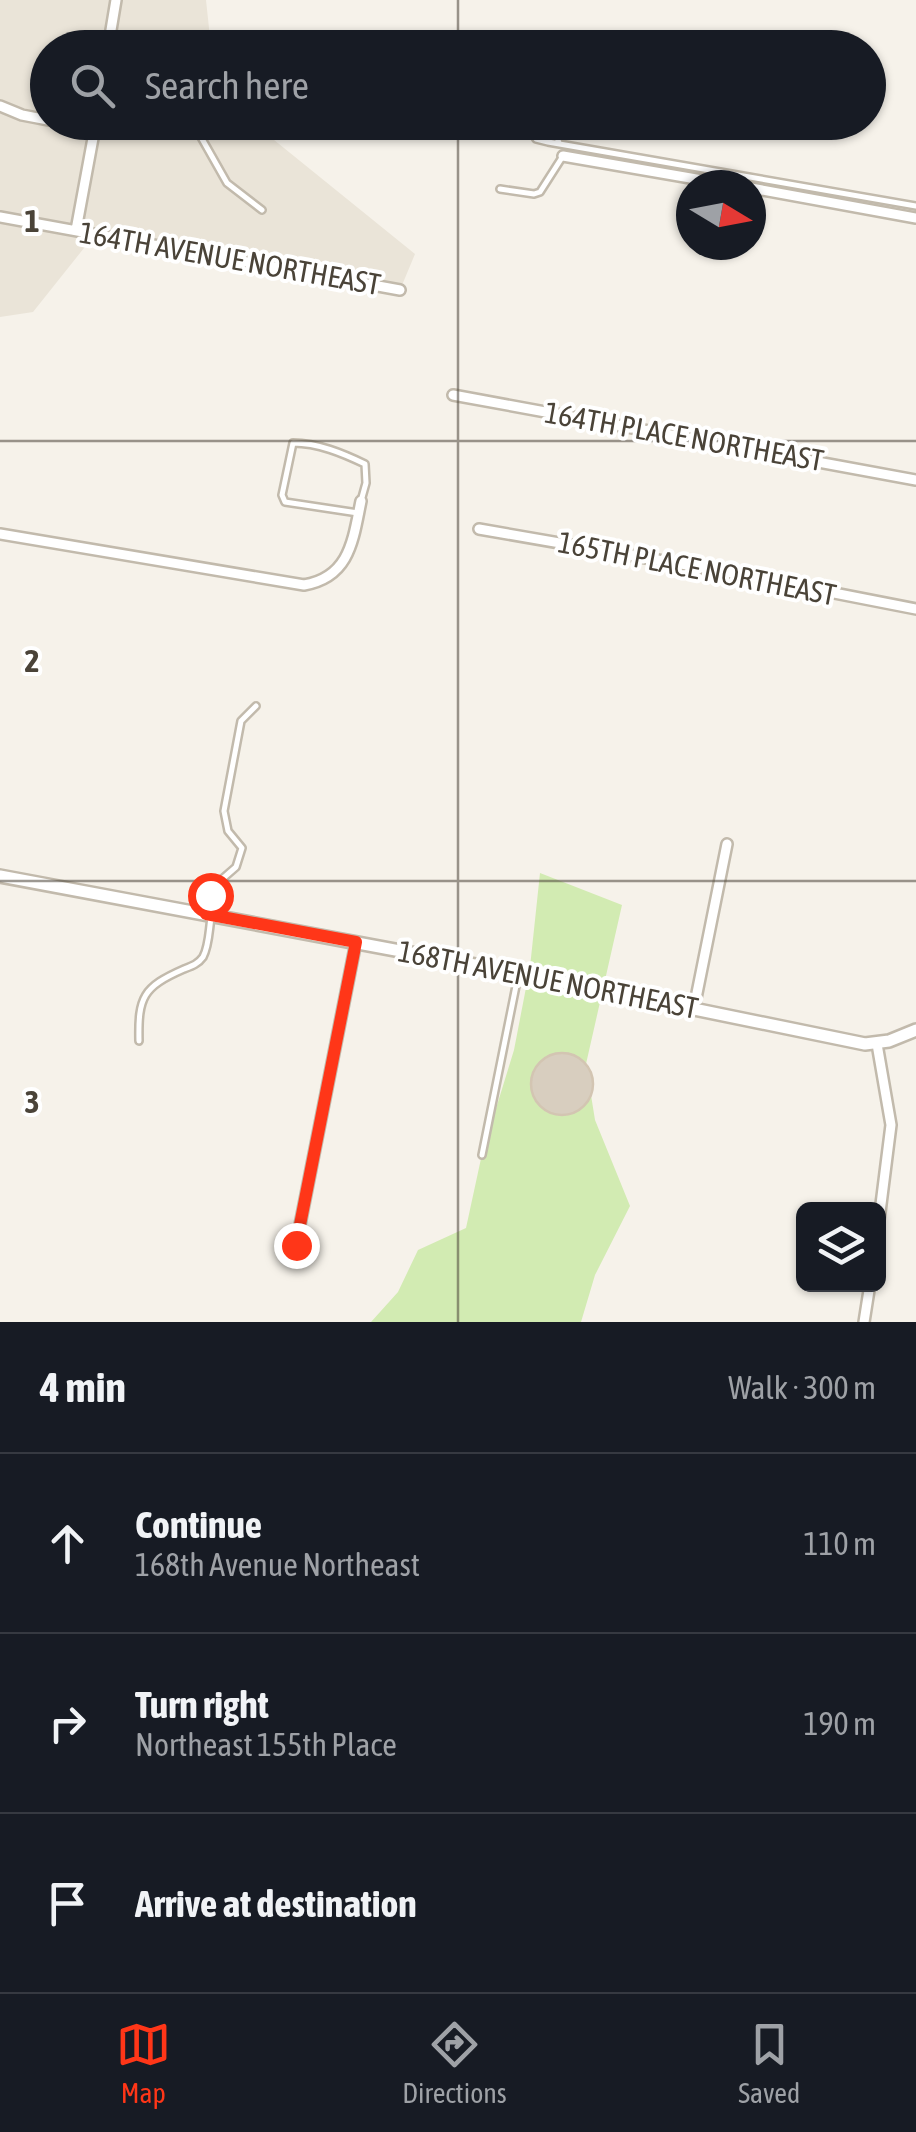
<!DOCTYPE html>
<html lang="en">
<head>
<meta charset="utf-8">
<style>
  body { margin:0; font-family:"Asap Condensed",sans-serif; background:#242831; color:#f1f3f6 }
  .controls { position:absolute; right:30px; bottom:30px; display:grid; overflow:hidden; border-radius:15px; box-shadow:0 2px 8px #0004 }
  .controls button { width:90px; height:90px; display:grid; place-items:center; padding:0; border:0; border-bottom:2px solid #363941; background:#171b24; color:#f1f3f6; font:50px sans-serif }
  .compass { position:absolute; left:676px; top:170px; width:90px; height:90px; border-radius:50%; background:#171b24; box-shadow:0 2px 8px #0004; rotate:100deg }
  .stop { position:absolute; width:30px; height:30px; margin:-22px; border:8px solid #ff3618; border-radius:50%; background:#fff }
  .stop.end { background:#ff3618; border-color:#fff; box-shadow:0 2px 10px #0008 }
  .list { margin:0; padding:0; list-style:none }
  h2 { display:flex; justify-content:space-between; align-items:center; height:130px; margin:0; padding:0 40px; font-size:42px }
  h2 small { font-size:32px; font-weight:400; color:#9ea1a6 }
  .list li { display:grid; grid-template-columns:65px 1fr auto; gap:30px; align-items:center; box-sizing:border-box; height:180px; padding:0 40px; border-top:2px solid #363941 }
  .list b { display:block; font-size:38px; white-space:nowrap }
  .list p { margin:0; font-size:32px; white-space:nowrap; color:#9ea1a6 }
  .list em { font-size:32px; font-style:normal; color:#9ea1a6 }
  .icon { flex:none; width:55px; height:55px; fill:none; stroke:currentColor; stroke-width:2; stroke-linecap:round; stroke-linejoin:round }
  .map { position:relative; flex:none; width:916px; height:1322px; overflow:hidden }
  .search { position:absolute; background:#171b24; box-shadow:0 2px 8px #0004; left:30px; right:30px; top:30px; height:110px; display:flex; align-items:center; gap:25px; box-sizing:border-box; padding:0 35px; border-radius:55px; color:#9ea1a6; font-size:38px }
  .sheet { height:670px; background:#171b24 }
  nav { display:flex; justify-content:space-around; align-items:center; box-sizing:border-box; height:140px; border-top:2px solid #363941; background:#171b24; font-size:28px; color:#9ea1a6 }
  nav a { display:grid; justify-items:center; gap:5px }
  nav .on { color:#ff3618 }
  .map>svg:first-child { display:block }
  .residential { fill:#eae4d8 }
  .green { fill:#d2ebb2 }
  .building { fill:#d8cebf; stroke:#d3c5b2; stroke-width:2.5 }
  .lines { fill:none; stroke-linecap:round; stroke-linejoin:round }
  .service-casing { stroke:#c2baac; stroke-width:10 }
  .minor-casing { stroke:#c2baac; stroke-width:14 }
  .tertiary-casing { stroke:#c2baac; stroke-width:16 }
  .service { stroke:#fff; stroke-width:5 }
  .minor { stroke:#fff; stroke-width:9 }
  .tertiary { stroke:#fff; stroke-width:11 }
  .route { stroke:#ff3618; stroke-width:12 }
  .grid { fill:none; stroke:#4a4338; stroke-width:2.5; stroke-opacity:0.55 }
  .labels { text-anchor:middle; stroke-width:8; stroke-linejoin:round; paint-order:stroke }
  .street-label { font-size:30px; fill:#4a4338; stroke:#fff }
  .grid-label { font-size:32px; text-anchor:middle; font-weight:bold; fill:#4a4338; stroke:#fff; stroke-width:8; stroke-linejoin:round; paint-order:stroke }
</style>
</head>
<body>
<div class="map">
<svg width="916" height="1322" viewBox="0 0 916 1322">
  <rect width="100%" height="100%" fill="#f6f2ea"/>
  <path class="residential" d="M0,0H206L211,47L48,48V122L253,123L415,254L400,290L96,233L33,312L0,317Z"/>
  <path class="green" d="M540,873L622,905L586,1064L595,1120L630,1206L595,1275L581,1322H371L398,1292L418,1250L466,1228L482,1154L514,1050L530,967Z"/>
  <path class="building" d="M531 1084a31 31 0 1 1 62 0a31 31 0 1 1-62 0Z"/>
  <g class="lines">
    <g class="service-casing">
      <path id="service" d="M187,122L197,130L227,183L262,210
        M538,122L533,134L536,139L548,142L916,206
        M552,122L559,143
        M95,128L130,134L157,122
        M500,189L534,194L540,192L563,156
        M358,513L285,502L282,495L293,443C318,443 342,453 365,464L366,483L361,501
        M207,911L213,887L236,867L242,848L228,831L224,811L241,721L256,706
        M139,1041C138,997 143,987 184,969C192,966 198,964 203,957C209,946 209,930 211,918
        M482,1155L518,976"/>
    </g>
    <g class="minor-casing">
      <path id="minor" d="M108,48L116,0
        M0,106L22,115L48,120
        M63,122L95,128
        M563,156L731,185
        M751,188L916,218
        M0,217L400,290
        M76,230L96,122
        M453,395L916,480
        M479,529L727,572L916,609
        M0,534L304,585C350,577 353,540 361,501
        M694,1008L727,844
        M877,1044L891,1125L878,1228
        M296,1245L356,942
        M864,1322L870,1284"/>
    </g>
    <g class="tertiary-casing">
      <path id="tertiary" d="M0,876L518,973L865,1044L889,1041L916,1030"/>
    </g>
    <use href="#service" class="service"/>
    <use href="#minor" class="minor"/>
    <use href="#tertiary" class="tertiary"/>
  </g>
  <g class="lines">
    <path class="route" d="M210,895L206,914L356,942L296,1245"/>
  </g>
  <path class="grid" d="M458,0V48M458,122V1322M0,441H916M0,881H916"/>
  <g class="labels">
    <g class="street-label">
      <text transform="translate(230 259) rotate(10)" y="10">164TH AVENUE NORTHEAST</text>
      <text transform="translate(684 437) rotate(10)" y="10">164TH PLACE NORTHEAST</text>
      <text transform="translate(697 569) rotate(11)" y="10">165TH PLACE NORTHEAST</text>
      <text transform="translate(548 980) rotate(11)" y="10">168TH AVENUE NORTHEAST</text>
    </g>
  </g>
  <g class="grid-label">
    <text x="32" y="232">1</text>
    <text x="32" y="672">2</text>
    <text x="32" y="1113">3</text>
  </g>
</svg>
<div class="controls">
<button><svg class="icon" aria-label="layers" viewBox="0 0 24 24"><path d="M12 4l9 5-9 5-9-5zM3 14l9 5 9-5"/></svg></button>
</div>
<svg class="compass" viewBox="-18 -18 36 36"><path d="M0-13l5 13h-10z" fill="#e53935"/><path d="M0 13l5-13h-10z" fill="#9ea1a6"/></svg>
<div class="stop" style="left:210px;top:895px"></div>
<div class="stop end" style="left:296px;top:1245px"></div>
<div class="search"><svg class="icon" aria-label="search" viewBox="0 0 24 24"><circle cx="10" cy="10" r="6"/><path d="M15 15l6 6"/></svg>Search here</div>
</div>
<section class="sheet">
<h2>4 min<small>Walk · 300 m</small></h2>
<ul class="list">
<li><svg class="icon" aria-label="ahead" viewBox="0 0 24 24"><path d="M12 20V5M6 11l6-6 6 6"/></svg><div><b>Continue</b><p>168th Avenue Northeast</p></div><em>110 m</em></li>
<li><svg class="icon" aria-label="right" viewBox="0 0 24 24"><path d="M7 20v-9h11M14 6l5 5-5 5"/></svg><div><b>Turn right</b><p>Northeast 155th Place</p></div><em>190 m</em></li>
<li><svg class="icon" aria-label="arrive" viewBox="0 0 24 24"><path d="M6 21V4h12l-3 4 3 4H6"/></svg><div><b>Arrive at destination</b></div></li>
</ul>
</section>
<nav>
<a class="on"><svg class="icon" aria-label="map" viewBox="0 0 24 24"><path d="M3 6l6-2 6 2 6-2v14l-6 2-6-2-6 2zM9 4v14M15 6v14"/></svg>Map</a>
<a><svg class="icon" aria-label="directions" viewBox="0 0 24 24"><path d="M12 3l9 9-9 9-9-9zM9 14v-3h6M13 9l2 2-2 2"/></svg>Directions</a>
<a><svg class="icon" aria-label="saved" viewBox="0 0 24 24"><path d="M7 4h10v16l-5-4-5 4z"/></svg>Saved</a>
</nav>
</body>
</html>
